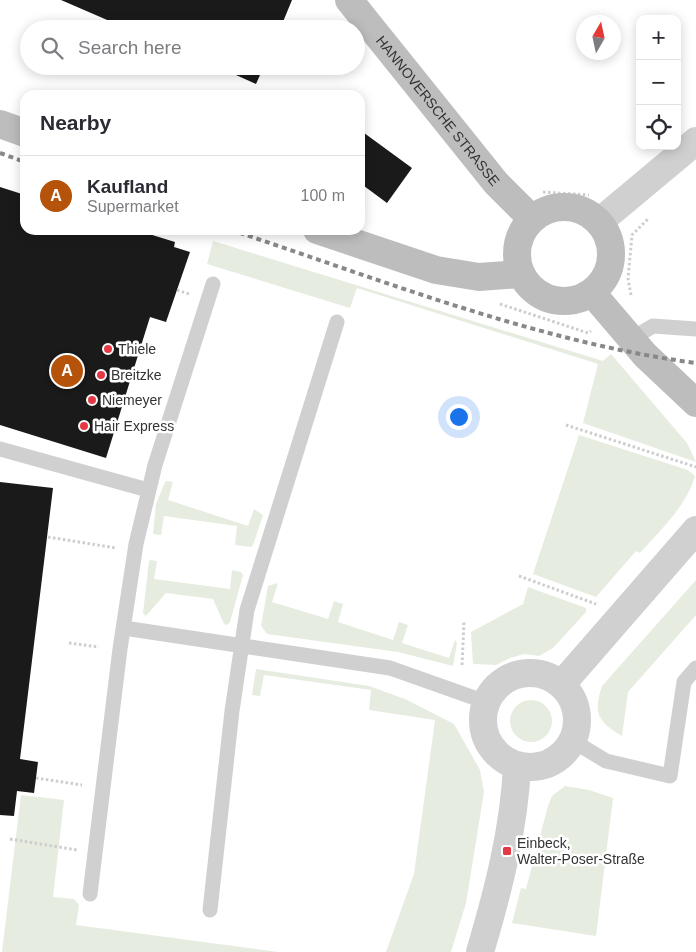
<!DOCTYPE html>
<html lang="en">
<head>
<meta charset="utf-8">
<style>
  body { margin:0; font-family:Helvetica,sans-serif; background:#f2f2f3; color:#2b2b33 }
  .controls { position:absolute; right:15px; top:15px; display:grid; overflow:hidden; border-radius:10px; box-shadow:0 2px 12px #0003 }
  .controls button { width:45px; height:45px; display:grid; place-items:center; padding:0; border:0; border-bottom:1px solid #e1e1e2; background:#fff; color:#2b2b33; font:25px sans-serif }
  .compass { position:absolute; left:576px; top:15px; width:45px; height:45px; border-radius:50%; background:#fff; box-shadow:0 2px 12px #0003; rotate:9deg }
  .you { position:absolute; left:458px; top:416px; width:18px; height:18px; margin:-12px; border:4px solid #fff; border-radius:50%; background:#1a73e8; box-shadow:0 0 0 8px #1a73e833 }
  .badge { display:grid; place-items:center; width:32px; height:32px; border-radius:50%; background:#b45309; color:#fff; font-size:16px; font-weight:700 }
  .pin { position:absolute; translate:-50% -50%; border:2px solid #fff; box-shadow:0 1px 5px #0006 }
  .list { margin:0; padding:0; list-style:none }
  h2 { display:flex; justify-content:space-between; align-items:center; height:65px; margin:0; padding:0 20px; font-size:21px }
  h2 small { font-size:16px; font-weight:400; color:#7c7c81 }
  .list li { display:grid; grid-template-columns:32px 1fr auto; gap:15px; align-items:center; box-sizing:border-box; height:80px; padding:0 20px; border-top:1px solid #e1e1e2 }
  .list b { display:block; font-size:19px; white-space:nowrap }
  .list p { margin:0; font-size:16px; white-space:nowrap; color:#7c7c81 }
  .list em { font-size:16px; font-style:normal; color:#7c7c81 }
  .icon { flex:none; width:28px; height:28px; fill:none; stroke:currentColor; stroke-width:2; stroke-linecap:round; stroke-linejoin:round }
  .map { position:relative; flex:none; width:696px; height:952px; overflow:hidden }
  .search { position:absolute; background:#fff; box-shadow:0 2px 12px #0003; left:20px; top:20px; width:345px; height:55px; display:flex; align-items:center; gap:12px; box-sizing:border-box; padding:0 18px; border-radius:28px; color:#7c7c81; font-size:19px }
  .panel { position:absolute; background:#fff; box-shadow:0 2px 12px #0003; left:20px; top:90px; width:345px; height:145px; border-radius:15px }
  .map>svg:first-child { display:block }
  .green { fill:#e6ecdf }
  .building { fill:#1a1a1a }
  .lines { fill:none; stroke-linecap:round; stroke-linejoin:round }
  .path { stroke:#cdcdcd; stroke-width:3; stroke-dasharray:2.5 2.5; stroke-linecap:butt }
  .service { stroke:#d0d0d0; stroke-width:15 }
  .tertiary { stroke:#d0d0d0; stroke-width:28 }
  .secondary { stroke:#bdbdbd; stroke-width:28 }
  .rail { stroke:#888; stroke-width:4; stroke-dasharray:5 4; stroke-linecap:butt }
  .poi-dot { fill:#e63946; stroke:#fff; stroke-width:2 }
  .labels { text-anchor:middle; stroke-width:5; stroke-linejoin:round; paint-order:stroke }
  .street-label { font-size:14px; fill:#333; stroke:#fff }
  .poi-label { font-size:14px; fill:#333; stroke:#fff; text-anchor:start }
</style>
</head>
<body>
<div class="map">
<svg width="696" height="952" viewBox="0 0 696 952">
  <rect width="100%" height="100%" fill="#fff"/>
  <path class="green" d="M213,241L603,361L611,354L687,443L696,462L583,423L598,364L357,288L350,308L207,264Z
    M579,435L688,470L695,476C686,507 661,529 640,553L636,551L596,597L533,574Z
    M167,481L173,482L168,500L248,526L254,509L263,515L253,545L251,547L235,545L237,526L164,516L161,535L153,534L156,504L165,482Z
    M151,560L157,561L154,579L230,589L232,570L241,572L243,575L230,622L227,625L224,624L213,599L166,593L146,616L143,613L149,561Z
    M696,580V615L628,692L622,736C597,721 593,713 602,686Z
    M278,583L272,602L328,619L334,601L343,604L338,622L393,640L399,622L408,625L402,643L449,658L455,640L457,643L453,666L398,652L267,634L261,626L268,586Z
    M528,587L586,608V612L553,648L539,656L524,654L510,658L496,665L473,664L471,632L523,604Z
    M256,669L369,686L405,699L454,724L480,770L484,792L466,903L451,952H386L414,874L435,720L369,710L371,690L264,675L260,696L252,695Z
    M510 721a21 21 0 1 1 42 0a21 21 0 1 1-42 0Z
    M565,786L589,790L613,798L596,936L512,923L521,888L526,889L548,806L552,796Z
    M21,795L64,800L53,897L74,899L79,905L76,925L278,952H2Z"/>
  <path class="building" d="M61,0H292L280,29H128Z
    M216,66H264L256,84Z
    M360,130L412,168L387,203L360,183Z
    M0,187L25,195V230H136L175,242L174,247L190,252L166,322L150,317L106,458L0,425Z
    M0,482L53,488L20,759L38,762L36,778L34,793L17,791L14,816L0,815Z"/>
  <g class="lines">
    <path class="path" d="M543,192L589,195
      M177,290L189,294
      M631,295L628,279L632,235L648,219
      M500,304L588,333L591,331
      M566,425L696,467
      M48,537L116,548
      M519,576L596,604
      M69,643L99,647
      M462,665L464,622
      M36,778L82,785
      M10,839L77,850"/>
    <path class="service" d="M631,339L653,326L696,329
      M0,449L148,490
      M124,628L390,668L486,702
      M573,741L606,761L670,776L684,682L696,668
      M90,894L120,649L136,544L155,465L213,284
      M210,910L232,711L247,610L337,322"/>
    <path class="tertiary" d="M599,222L696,141
      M483 720a47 47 0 1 1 94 0a47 47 0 1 1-94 0Z
      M561,685L696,530
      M480,952C498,891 514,830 517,766"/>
    <g class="secondary">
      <path id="s1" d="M349,0L496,183L532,219"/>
      <path d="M0,124L25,133"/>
      <circle cx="564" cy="254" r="47"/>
      <path d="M317,230L436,270L479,277L521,274"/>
      <path d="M592,293L645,355L696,403"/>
    </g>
    <path class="rail" d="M0,153L25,162
      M231,230C382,280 538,342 696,363"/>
  </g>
  <g class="poi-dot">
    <circle cx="108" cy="349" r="5"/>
    <circle cx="101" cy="375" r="5"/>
    <circle cx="92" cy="400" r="5"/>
    <circle cx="84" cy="426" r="5"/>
    <rect x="502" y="846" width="10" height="10" rx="2.5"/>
  </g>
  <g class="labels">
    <g class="street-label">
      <text dy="5" stroke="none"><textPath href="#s1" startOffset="142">HANNOVERSCHE STRASSE</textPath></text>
    </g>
    <g class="poi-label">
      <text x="118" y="354">Thiele</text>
      <text x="111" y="380">Breitzke</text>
      <text x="102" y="405">Niemeyer</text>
      <text x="94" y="431">Hair Express</text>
      <text x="517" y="848">Einbeck,<tspan x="517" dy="16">Walter-Poser-Straße</tspan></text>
    </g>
  </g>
</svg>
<div class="controls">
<button>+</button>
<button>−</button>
<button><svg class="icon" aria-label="locate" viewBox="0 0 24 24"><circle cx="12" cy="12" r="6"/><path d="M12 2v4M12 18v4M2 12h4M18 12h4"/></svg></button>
</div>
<svg class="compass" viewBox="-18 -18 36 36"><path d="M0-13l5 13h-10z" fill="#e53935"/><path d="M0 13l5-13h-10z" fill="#7c7c81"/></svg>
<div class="you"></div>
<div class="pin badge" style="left:67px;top:371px">A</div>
<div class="search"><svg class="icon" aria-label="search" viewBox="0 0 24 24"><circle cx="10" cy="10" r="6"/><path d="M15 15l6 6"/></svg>Search here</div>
<section class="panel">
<h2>Nearby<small></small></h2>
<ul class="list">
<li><span class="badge">A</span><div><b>Kaufland</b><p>Supermarket</p></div><em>100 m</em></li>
</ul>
</section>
</div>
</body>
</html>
